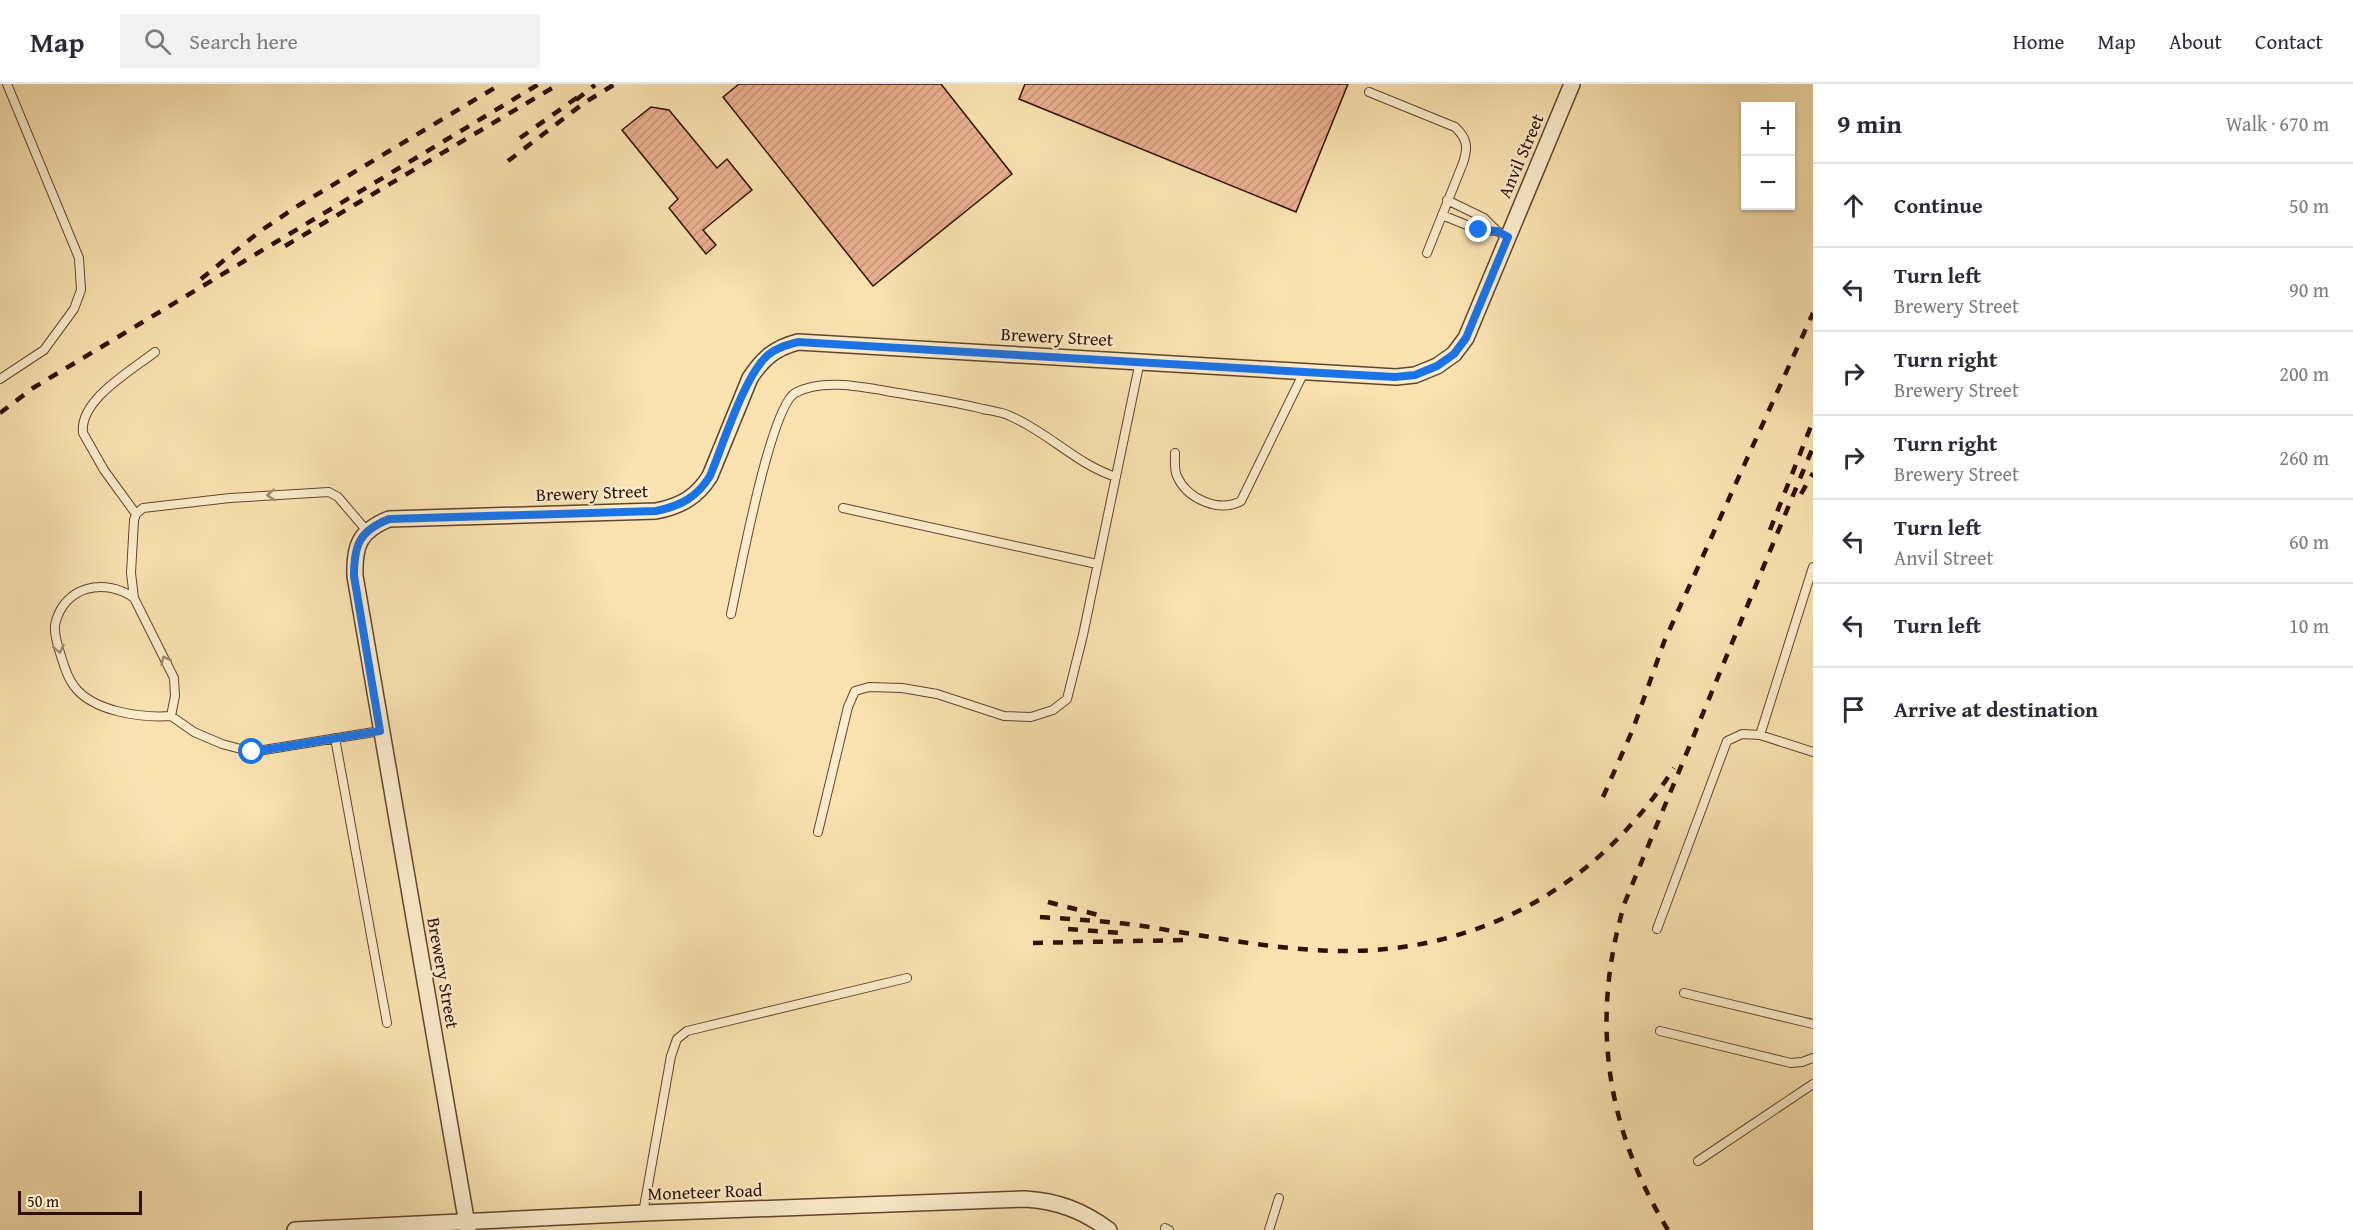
<!DOCTYPE html>
<html lang="en">
<head>
<meta charset="utf-8">
<style>
  body { margin:0; font-family:"Gentium Book Plus",serif; background:#f2f2f3; color:#2b2b33 }
  .controls { position:absolute; right:18px; top:18px; display:grid; overflow:hidden; border-radius:0px; box-shadow:0 2px 4px #0004 }
  .controls button { width:54px; height:54px; display:grid; place-items:center; padding:0; border:0; border-bottom:2px solid #e1e1e2; background:#fff; color:#2b2b33; font:30px sans-serif }
  .scale { position:absolute; left:18px; bottom:15px; width:124px; box-sizing:border-box; padding-left:6px; border:3px solid #2e0f00; border-top:0; font-size:16px; line-height:21px; white-space:nowrap; color:#2e0f00; -webkit-text-stroke:4px #fcedcc; paint-order:stroke }
  .stop { position:absolute; width:18px; height:18px; margin:-14px; border:4px solid #1a73e8; border-radius:50%; background:#fff }
  .stop.end { background:#1a73e8; border-color:#fff; box-shadow:0 2px 6px #0008 }
  .list { margin:0; padding:0; list-style:none }
  h2 { display:flex; justify-content:space-between; align-items:center; height:78px; margin:0; padding:0 24px; font-size:26px }
  h2 small { font-size:20px; font-weight:400; color:#7c7c81 }
  .list li { display:grid; grid-template-columns:39px 1fr auto; gap:18px; align-items:center; box-sizing:border-box; height:84px; padding:0 24px; border-top:2px solid #e1e1e2 }
  .list b { display:block; font-size:22px; white-space:nowrap }
  .list p { margin:0; font-size:20px; white-space:nowrap; color:#7c7c81 }
  .list em { font-size:20px; font-style:normal; color:#7c7c81 }
  .icon { flex:none; width:33px; height:33px; fill:none; stroke:currentColor; stroke-width:2; stroke-linecap:round; stroke-linejoin:round }
  .map { position:relative; flex:none; width:1813px; height:1146px; overflow:hidden }
  header { display:flex; align-items:center; gap:36px; box-sizing:border-box; height:84px; padding:0 30px; background:#fff; border-bottom:2px solid #e1e1e2 }
  header strong { font-size:28px }
  nav { display:flex; gap:33px; margin-inline-start:auto; font-size:21px }
  .search { width:420px; height:54px; background:#f2f2f3; display:flex; align-items:center; gap:15px; box-sizing:border-box; padding:0 21px; border-radius:0px; color:#7c7c81; font-size:22px }
  main { display:flex }
  aside { flex:1; background:#fff }
  .map>svg:first-child { display:block }
  .building { fill:url(#building-hatch); stroke:#2e0f00; stroke-width:1.5 }
  .lines { fill:none; stroke-linecap:round; stroke-linejoin:round }
  .lane-casing { stroke:#61442c; stroke-width:10 }
  .street-casing { stroke:#61442c; stroke-width:18 }
  .lane { stroke:#fcedcc; stroke-width:8 }
  .street { stroke:#fcedcc; stroke-width:15 }
  .rail { stroke:#2e0f00; stroke-width:4.5; stroke-dasharray:10 10; stroke-linecap:butt }
  .oneway { stroke:#9f8970 }
  .route { stroke:#1a73e8; stroke-width:8 }
  .labels { text-anchor:middle; stroke-width:4.5; stroke-linejoin:round; paint-order:stroke }
  .street-label { font-size:18px; fill:#2e0f00; stroke:#fcedcc }
</style>
</head>
<body>
<header>
<strong>Map</strong>
<div class="search"><svg class="icon" aria-label="search" viewBox="0 0 24 24"><circle cx="10" cy="10" r="6"/><path d="M15 15l6 6"/></svg>Search here</div>
<nav><a>Home</a><a>Map</a><a>About</a><a>Contact</a></nav>
</header>
<main>
<div class="map">
<svg width="1813" height="1146" viewBox="0 0 1813 1146">
  <defs>
    <pattern id="building-hatch" width="6" height="6" patternUnits="userSpaceOnUse" patternTransform="scale(1.5)"><rect width="6" height="6" fill="#eab190"/><path d="M-1 1l2-2M0 6l6-6M5 7l2-2" fill="none" stroke="#c9977a"/></pattern>
  </defs>
  <rect width="100%" height="100%" fill="#fae3b1"/>
  <filter id="stains"><feTurbulence type="fractalNoise" baseFrequency=".00333" numOctaves="4"/><feColorMatrix values="0 0 0 0 .2 0 0 0 0 .09 0 0 0 0 .02 0 0 0 .5 -.17"/></filter>
  <radialGradient id="worn" r=".72"><stop offset=".6" stop-color="#630" stop-opacity="0"/><stop offset="1" stop-color="#630" stop-opacity=".3"/></radialGradient>
  <path class="building" d="M739,0H941L1012,90L873,202L723,13Z
    M1025,0H1348L1296,128L1019,15Z
    M651,23L669,26L717,84L727,75L752,106L703,146L716,161L706,170L669,124L678,115L622,46Z"/>
  <g class="lines">
    <g class="lane-casing">
      <path id="lane" d="M1369,8L1455,43C1468,55 1468,64 1463,79L1427,169
        M1447,116L1484,134L1497,147L1508,153
        M1442,131L1479,146L1497,147
        M0,295L44,266L74,225L81,206L79,174L7,0
        M1175,369C1175,376 1174,386 1177,392C1187,415 1219,429 1241,417L1304,288
        M843,424L1097,480
        M136,430L104,386L83,349C79,316 131,287 155,268
        M134,514L131,489L134,436L136,430L143,424L230,414L329,408L338,413L367,447
        M731,530C739,494 770,324 795,309C823,293 868,304 898,309C927,314 955,318 983,325C992,327 1002,328 1010,332C1048,348 1076,380 1116,393
        M171,632L175,612L174,594L134,514C105,493 63,502 55,541C54,550 58,563 61,572C64,582 67,593 74,602C93,628 142,634 171,632L194,648L222,660L252,668L380,647
        M1760,651L1813,483
        M335,654L387,939
        M818,748L848,623L855,607L869,603L902,604L937,610L1004,632L1031,633L1053,626L1067,615L1083,551L1140,277
        M1657,845L1727,657L1742,650L1760,651L1813,668
        M1684,909L1813,940
        M1660,947L1791,979L1802,978L1813,974
        M1698,1077L1813,1000
        M643,1129L671,972L677,955L687,947L907,894
        M1165,1144L1169,1146
        M1269,1146L1279,1114"/>
    </g>
    <g class="street-casing">
      <path id="street" d="M295,1146L643,1129L1025,1115C1057,1117 1082,1126 1109,1146
        M468,1146L355,492C354,462 359,447 389,435L656,427C681,422 697,413 710,392L750,294C763,274 775,264 798,258L1396,293L1415,291L1437,282L1454,270L1466,254L1572,0"/>
    </g>
    <use href="#lane" class="lane"/>
    <use href="#street" class="street"/>
    <path class="rail" d="M576,16L595,1
      M520,54L582,10
      M508,77L584,19L615,0
      M285,162L559,0
      M201,195L259,148L296,123L501,0
      M0,329L33,304L539,0
      M1801,410L1813,389
      M1770,446L1813,337
      M1603,713L1633,645L1664,558L1813,229
      M1048,818L1102,832
      M1040,833C1083,836 1125,838 1167,846C1224,855 1280,866 1339,867C1479,869 1599,802 1674,684
      M1068,845L1122,849
      M1033,859L1186,856
      M1668,1146C1605,1043 1590,934 1625,818L1813,363"/>
  </g>
  <defs><path id="oneway-chevron" d="M-2-3.5L2.5 0L-2 3.5" fill="none" stroke-width="1.6" stroke-linecap="round" stroke-linejoin="round" transform="scale(1.5)"/></defs>
  <g class="oneway">
    <use href="#oneway-chevron" transform="translate(271 411) rotate(176)"/>
    <use href="#oneway-chevron" transform="translate(59 565) rotate(78)"/>
    <use href="#oneway-chevron" transform="translate(165 576) rotate(-116)"/>
  </g>
  <g class="lines">
    <path class="route" d="M252,668L380,647L354,492C354,461 359,447 389,435L656,427C681,422 697,413 710,392C723,361 745,290 768,271C777,263 788,261 798,258L1304,288L1395,293L1415,291L1437,282L1454,270L1466,254L1508,153L1497,147L1479,146"/>
  </g>
  <g class="labels">
    <g class="street-label">
      <text transform="translate(1521 72) rotate(-67)" y="6">Anvil Street</text>
      <text transform="translate(1057 253) rotate(3)" y="6">Brewery Street</text>
      <text transform="translate(592 409) rotate(-2)" y="6">Brewery Street</text>
      <text transform="translate(443 889) rotate(80)" y="6">Brewery Street</text>
      <text transform="translate(705 1108) rotate(-2)" y="6">Moneteer Road</text>
    </g>
  </g>
  <rect width="100%" height="100%" filter="url(#stains)"/>
  <rect width="100%" height="100%" fill="url(#worn)"/>
</svg>
<div class="controls">
<button>+</button>
<button>−</button>
</div>
<div class="scale">50 m</div>
<div class="stop" style="left:252px;top:668px"></div>
<div class="stop end" style="left:1479px;top:146px"></div>
</div>
<aside>
<h2>9 min<small>Walk · 670 m</small></h2>
<ul class="list">
<li><svg class="icon" aria-label="ahead" viewBox="0 0 24 24"><path d="M12 20V5M6 11l6-6 6 6"/></svg><div><b>Continue</b></div><em>50 m</em></li>
<li><svg class="icon" aria-label="left" viewBox="0 0 24 24"><path d="M17 20v-9H6M10 6l-5 5 5 5"/></svg><div><b>Turn left</b><p>Brewery Street</p></div><em>90 m</em></li>
<li><svg class="icon" aria-label="right" viewBox="0 0 24 24"><path d="M7 20v-9h11M14 6l5 5-5 5"/></svg><div><b>Turn right</b><p>Brewery Street</p></div><em>200 m</em></li>
<li><svg class="icon" aria-label="right" viewBox="0 0 24 24"><path d="M7 20v-9h11M14 6l5 5-5 5"/></svg><div><b>Turn right</b><p>Brewery Street</p></div><em>260 m</em></li>
<li><svg class="icon" aria-label="left" viewBox="0 0 24 24"><path d="M17 20v-9H6M10 6l-5 5 5 5"/></svg><div><b>Turn left</b><p>Anvil Street</p></div><em>60 m</em></li>
<li><svg class="icon" aria-label="left" viewBox="0 0 24 24"><path d="M17 20v-9H6M10 6l-5 5 5 5"/></svg><div><b>Turn left</b></div><em>10 m</em></li>
<li><svg class="icon" aria-label="arrive" viewBox="0 0 24 24"><path d="M6 21V4h12l-3 4 3 4H6"/></svg><div><b>Arrive at destination</b></div></li>
</ul>
</aside>
</main>
</body>
</html>
